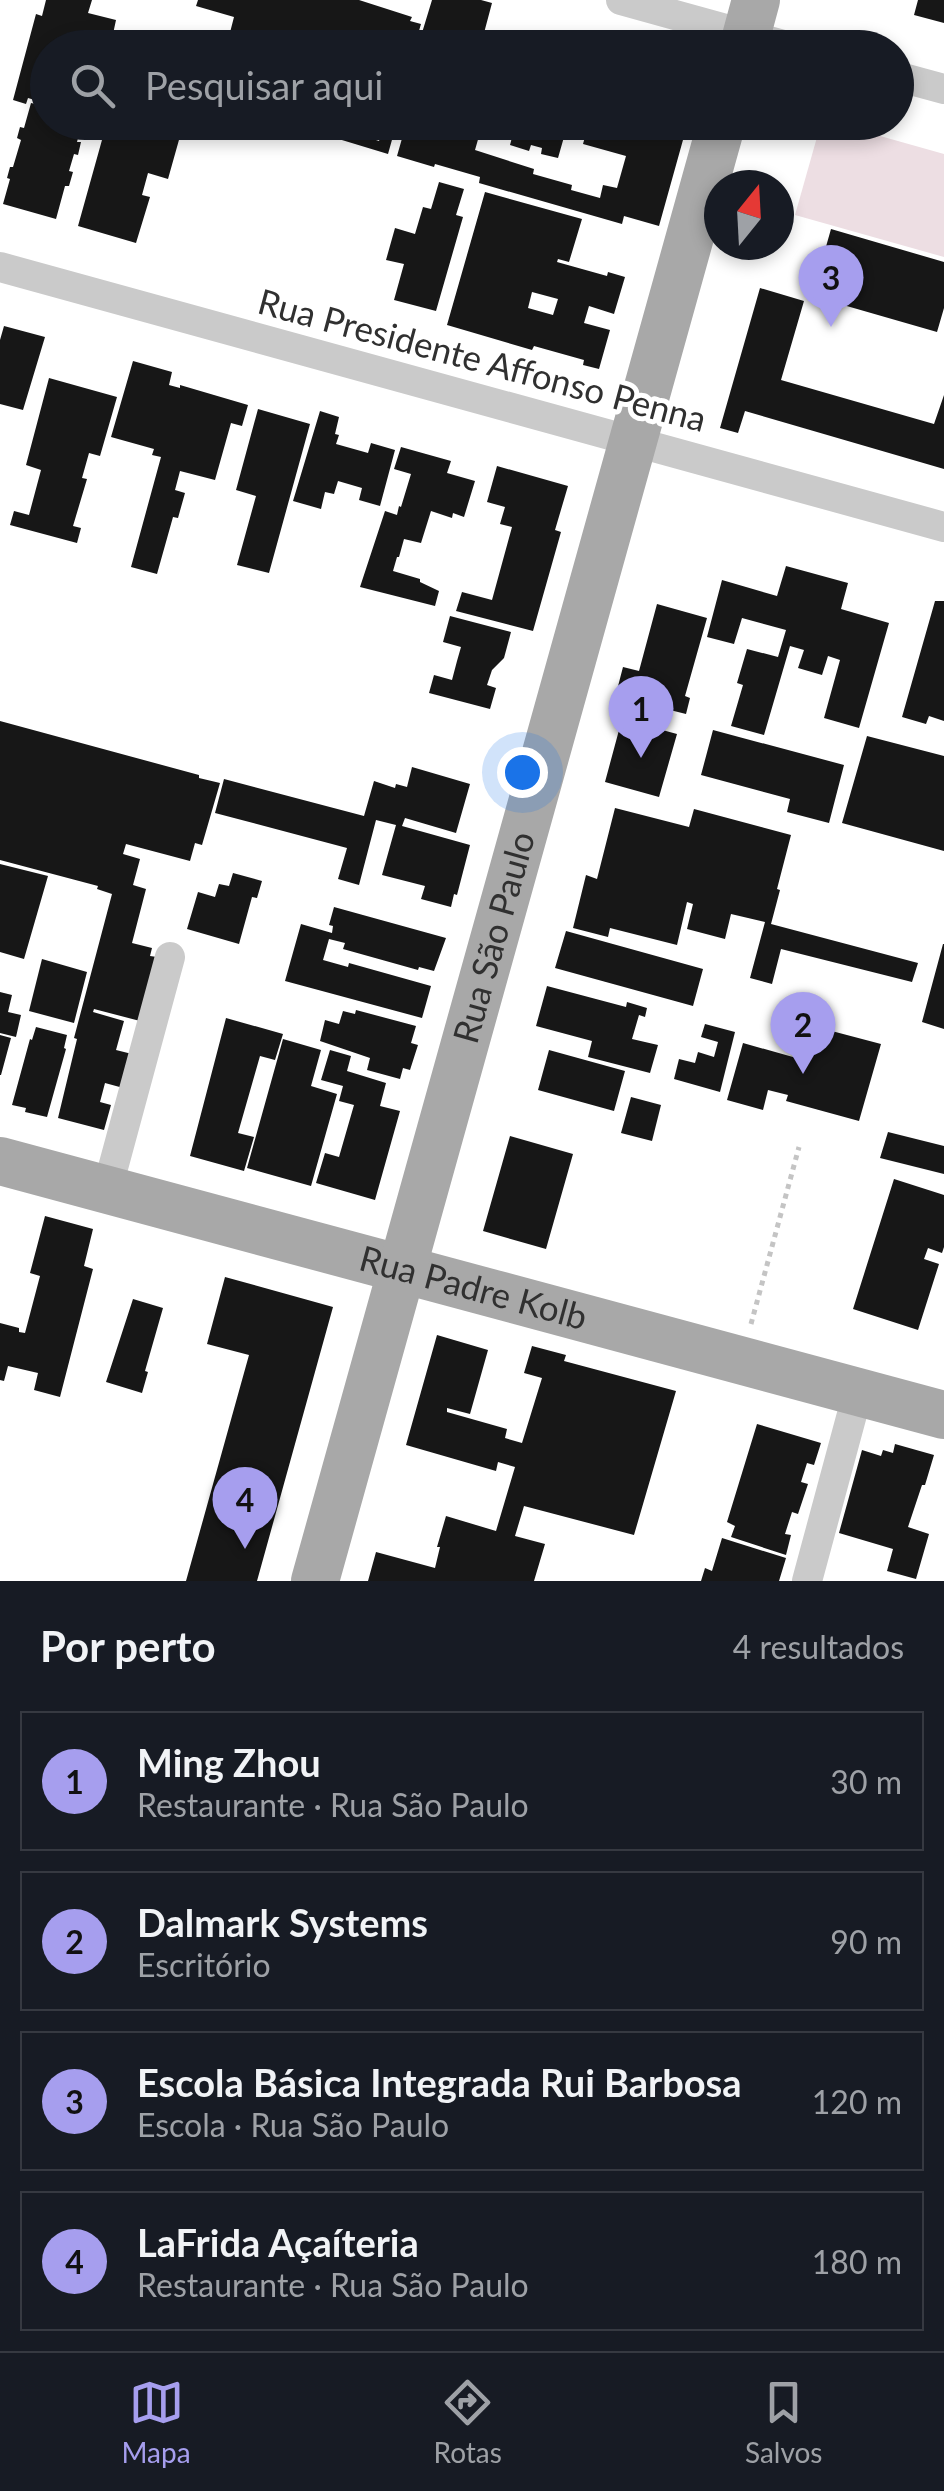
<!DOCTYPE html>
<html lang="pt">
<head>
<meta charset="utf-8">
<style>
  body { margin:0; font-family:Lato,sans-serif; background:#242831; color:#f1f3f6 }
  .compass { position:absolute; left:704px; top:170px; width:90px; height:90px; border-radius:50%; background:#171b24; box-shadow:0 5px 15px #0003; rotate:18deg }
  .you { position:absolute; left:522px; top:772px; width:35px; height:35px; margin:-25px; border:8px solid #fff; border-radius:50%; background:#1a73e8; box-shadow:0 0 0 15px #1a73e833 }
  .badge { display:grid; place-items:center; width:65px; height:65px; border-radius:50%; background:#a69eee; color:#111; font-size:32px; font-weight:700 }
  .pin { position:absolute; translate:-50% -82px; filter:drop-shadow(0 2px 5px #0008) }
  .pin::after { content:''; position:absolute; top:52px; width:35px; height:30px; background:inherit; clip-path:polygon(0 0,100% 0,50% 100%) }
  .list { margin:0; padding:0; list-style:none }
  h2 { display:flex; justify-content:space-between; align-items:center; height:130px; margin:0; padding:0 40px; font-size:42px }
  h2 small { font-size:32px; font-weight:400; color:#9ea1a6 }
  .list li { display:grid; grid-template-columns:65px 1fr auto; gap:30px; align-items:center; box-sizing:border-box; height:140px; margin:0 20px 20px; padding:0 20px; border:2px solid #363941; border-radius:0px }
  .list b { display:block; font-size:38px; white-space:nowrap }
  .list p { margin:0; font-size:32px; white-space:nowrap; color:#9ea1a6 }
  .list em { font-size:32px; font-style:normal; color:#9ea1a6 }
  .icon { flex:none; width:55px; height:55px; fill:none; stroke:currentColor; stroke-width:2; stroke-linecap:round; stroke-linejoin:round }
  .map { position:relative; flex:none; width:944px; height:1581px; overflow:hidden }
  .search { position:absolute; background:#171b24; box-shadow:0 5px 15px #0003; left:30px; right:30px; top:30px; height:110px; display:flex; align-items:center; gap:25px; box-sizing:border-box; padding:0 35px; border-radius:55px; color:#9ea1a6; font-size:38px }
  .sheet { height:770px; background:#171b24 }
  nav { display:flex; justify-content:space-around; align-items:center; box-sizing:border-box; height:140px; border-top:2px solid #363941; background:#171b24; font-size:28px; color:#9ea1a6 }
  nav a { display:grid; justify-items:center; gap:5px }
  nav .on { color:#a69eee }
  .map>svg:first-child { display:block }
  .pitch { fill:#eddee3 }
  .building { fill:#171717; fill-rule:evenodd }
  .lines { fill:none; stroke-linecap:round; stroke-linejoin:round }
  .path { stroke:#c4c4c4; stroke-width:5; stroke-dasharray:5 5; stroke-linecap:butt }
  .minor { stroke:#cacaca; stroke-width:30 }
  .primary { stroke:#a8a8a8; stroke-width:48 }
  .labels { text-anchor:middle; stroke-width:10; stroke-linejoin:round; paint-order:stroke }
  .street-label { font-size:35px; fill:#303030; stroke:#fff }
</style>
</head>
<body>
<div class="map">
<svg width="944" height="1581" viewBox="0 0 944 1581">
  <rect width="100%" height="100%" fill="#fff"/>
  <path class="pitch" d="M821,123H834L944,154V257L795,215Z"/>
  <path class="building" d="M46,0H92L88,13L116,20L110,48H48V104L28,98L26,104L13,100L36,14L42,16Z
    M198,0H359L412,17L410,21L421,24L416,41L406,39L405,42L418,46L432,0H481L492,3L480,48H226L234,17L196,6Z
    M918,0H944V23L914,15Z
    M31,103L48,107V122H82L77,142H81L78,155L74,154L69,171L73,172L69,186H65L56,219L3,204L10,179L7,178L10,167H13L21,140L17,138L20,127L24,128Z
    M107,122H184L168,179L148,173L142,195L150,197L136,243L78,226Z
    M300,122H368L364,136L379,141L382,132L373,129L374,122H397L388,154L299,127Z
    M439,122H483L475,150L534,169L533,174L572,185L571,190L600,198L603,185L617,188L626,156L583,144L589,122H688L659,226L624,216L622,224L479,183L480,177L435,164L434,167L397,156L405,128L435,136Z
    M516,122H572L564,137L558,158L541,154L542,148L531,145L529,151L510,145Z
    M439,182L464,189L456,215L463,217L436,311L394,300L404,264L386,260L395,228L415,234L423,207L431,209Z
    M485,192L582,219L569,262L558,259L557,262L607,276L608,272L625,277L614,314L589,306L584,323L610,330L599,369L583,365L584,360L534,346L532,350L447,325ZM532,292L558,299L553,315L528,308Z
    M831,229L944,262V308L937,332L812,296Z
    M760,288L804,301L781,380L934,424L944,395V469L745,411L738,433L720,428Z
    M4,326L45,337L23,410L0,404V340Z
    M133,361L172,372L169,385L180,388V385L248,405L242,426L231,423L215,480L180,471L175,490L185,493L178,518L173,517L157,574L131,567L161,457L152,455L154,449L111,437Z
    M49,378L117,397L100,456L89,453L82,478L87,479L73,526L81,528L77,543L10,525L14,511L29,515L41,470L26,465Z
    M258,409L310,424L269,573L237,565L256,496L236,490Z
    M320,411L339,417L335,434L339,435L336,444L368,453L371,443L395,450L380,506L359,500L362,488L338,481L334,494L325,492L321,509L293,501Z
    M401,447L451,461L447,473L475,481L464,517L453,513L452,518L431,511L421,543L404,539L399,557H397L393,571L420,579V582L439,591L435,606L360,587L385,511L397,515L399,506L401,507L411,474L394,469Z
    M497,466L568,486L555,530L561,532L533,631L456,611L462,592L492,600L512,527L500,524L505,507L487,502Z
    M786,566L848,583L841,609L889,623L859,728L824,718L840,660L828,656L822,675L798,668L804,650L790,646L764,735L731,726L743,685L737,683L747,649L778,657L786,630L742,618L734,644L707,637L722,580L777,596Z
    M935,601H944V721L929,716L926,724L902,717Z
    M657,604L707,618L685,696L690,698L686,714L630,700L631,694L617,690L623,667L639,671Z
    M450,616L511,632L504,658L492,670L487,685L496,688L490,709L429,693L434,675L452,680L457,661L461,647L443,642Z
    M622,719L677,734L659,797L605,782Z
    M0,721L199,775V778L220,783L202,845L195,843L190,861L126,844L123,854L140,859L133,885L146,889L132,943L152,948L150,956L157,957L140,1021L94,1009L93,1012L124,1021L116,1050L136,1055L127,1089L105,1083L100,1102L111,1105L104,1130L58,1118L77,1039L74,1038L112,894L97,889L98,886L0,860Z
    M713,730L844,765L829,823L787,812L790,799L701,775Z
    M867,736L944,756V851L842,823Z
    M412,767L470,784L456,833L405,818L402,826L470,845L457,895L454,894L451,907L421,899L425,886L382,875L396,825L376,820L359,885L338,879L347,848L215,813L224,779L364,816L374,781L395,788L396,784L407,787Z
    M615,808L689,827L694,809L791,835L777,889L780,890L771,924L918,963L912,982L781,949L772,984L750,978L765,922L731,914L725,939L687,929L693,904L687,902L677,945L610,928L608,937L573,928L586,875L597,879Z
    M0,864L48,876L24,959L0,952Z
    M233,873L262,881L257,898L252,897L239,944L187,929L198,892L215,897L219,884L229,886Z
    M334,907L446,938L434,971L419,967L418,970L343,949L345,943L329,939L323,960L348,967L349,963L431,986L422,1018L285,981L301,924L332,933L333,926L329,925Z
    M566,931L703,969L693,1006L555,968Z
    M943,944H944V1029L922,1022Z
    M42,959L87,972L74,1023L29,1011Z
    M547,986L626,1007L627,1002L647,1008L645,1017L639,1015L632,1039L658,1045L650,1073L588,1057L592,1041L536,1026Z
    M0,992L12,995L8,1012L21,1015L16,1037L0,1033Z
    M356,1010L416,1026L411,1043L418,1045L410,1070L403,1068L400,1079L367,1070L370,1058L320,1041L325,1020L339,1024L343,1011L355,1014Z
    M226,1018L283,1034L275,1060L260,1056L238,1133L254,1137L244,1171L190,1156Z
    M705,1024L735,1032L720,1092L674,1079L679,1059L695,1063L698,1052L714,1057L718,1042L701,1037Z
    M809,1025L881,1044L859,1121L786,1101L788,1095L768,1090L763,1110L727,1100L743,1043L800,1059Z
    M36,1027L67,1035L64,1048L66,1049L47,1117L25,1112L26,1108L12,1105L30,1039L32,1040Z
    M0,1035L11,1038L1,1075H0Z
    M283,1039L321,1050L311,1086L337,1094L311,1186L247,1168Z
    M330,1050L351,1056L347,1071L386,1083L380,1106L400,1111L375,1200L316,1183L325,1153L339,1157L354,1105L339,1101L343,1086L321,1080Z
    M549,1050L625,1071L614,1111L538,1090Z
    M631,1097L661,1105L652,1141L621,1133Z
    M888,1132L944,1146V1174L880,1158Z
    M510,1136L573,1154L546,1249L483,1231Z
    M894,1179L944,1195V1247L942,1253L928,1248L924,1259L939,1264L918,1330L853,1309Z
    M45,1216L93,1229L84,1266L93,1269L60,1397L34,1390L38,1373L8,1366L4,1381L0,1380V1323L19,1328V1332L25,1333L40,1276L30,1273Z
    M225,1277L333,1307L257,1581H186L249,1355L207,1344Z
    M133,1299L163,1308L145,1371L148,1372L142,1393L106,1382Z
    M437,1335L488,1350L470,1414L447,1408V1412L507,1429L505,1438L522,1443L542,1378L524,1373L532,1346L566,1355L564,1361L676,1391L634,1535L524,1506L515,1536L545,1544L534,1581H368L376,1552L435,1568L440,1547H437L446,1516L496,1531L515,1467L498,1462L496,1471L406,1445Z
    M757,1424L821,1443L814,1465L807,1463L801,1482L808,1484L798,1514L792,1512L785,1534L791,1535L786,1555L731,1537L735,1526L727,1522Z
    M895,1444L934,1455L925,1485H922L908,1527L929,1534L916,1579L887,1571L893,1549L839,1533L862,1450L881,1456L883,1450L893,1453Z
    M722,1538L786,1558L779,1581H701L705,1568L712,1571Z"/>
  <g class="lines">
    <path class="path" d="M751,1324L799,1147"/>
    <path class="minor" d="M621,0L794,48
      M896,76L944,89
      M0,267L944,527
      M107,1190L170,957
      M807,1581L858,1392"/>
    <g class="primary">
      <path d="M743,48L756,0"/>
      <path id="s1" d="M0,1161L944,1415"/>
      <path id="s2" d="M315,1581L722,122"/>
    </g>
  </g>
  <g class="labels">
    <g class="street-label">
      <text transform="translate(482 361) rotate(15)" y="12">Rua Presidente Affonso Penna</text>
      <text dy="12" stroke="none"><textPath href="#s2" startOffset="668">Rua São Paulo</textPath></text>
      <text dy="12" stroke="none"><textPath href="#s1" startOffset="490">Rua Padre Kolb</textPath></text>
    </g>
  </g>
</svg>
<svg class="compass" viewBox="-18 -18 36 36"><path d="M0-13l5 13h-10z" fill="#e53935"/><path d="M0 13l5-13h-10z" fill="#9ea1a6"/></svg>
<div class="you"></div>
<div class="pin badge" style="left:641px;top:758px">1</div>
<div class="pin badge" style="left:803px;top:1074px">2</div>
<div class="pin badge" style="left:831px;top:327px">3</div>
<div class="pin badge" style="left:245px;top:1549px">4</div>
<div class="search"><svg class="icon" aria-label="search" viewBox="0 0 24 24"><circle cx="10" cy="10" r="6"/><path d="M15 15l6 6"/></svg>Pesquisar aqui</div>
</div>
<section class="sheet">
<h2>Por perto<small>4 resultados</small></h2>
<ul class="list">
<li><span class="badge">1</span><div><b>Ming Zhou</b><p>Restaurante · Rua São Paulo</p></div><em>30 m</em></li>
<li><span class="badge">2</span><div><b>Dalmark Systems</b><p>Escritório</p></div><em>90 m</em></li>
<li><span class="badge">3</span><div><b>Escola Básica Integrada Rui Barbosa</b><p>Escola · Rua São Paulo</p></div><em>120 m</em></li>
<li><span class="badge">4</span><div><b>LaFrida Açaíteria</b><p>Restaurante · Rua São Paulo</p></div><em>180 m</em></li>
</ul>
</section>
<nav>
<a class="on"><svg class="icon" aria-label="map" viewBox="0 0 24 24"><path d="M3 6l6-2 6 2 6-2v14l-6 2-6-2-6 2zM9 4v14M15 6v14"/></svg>Mapa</a>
<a><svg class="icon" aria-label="directions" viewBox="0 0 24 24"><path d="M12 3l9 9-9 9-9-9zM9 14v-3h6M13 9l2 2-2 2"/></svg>Rotas</a>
<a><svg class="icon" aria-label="saved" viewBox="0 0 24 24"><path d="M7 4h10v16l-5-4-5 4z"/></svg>Salvos</a>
</nav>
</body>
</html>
